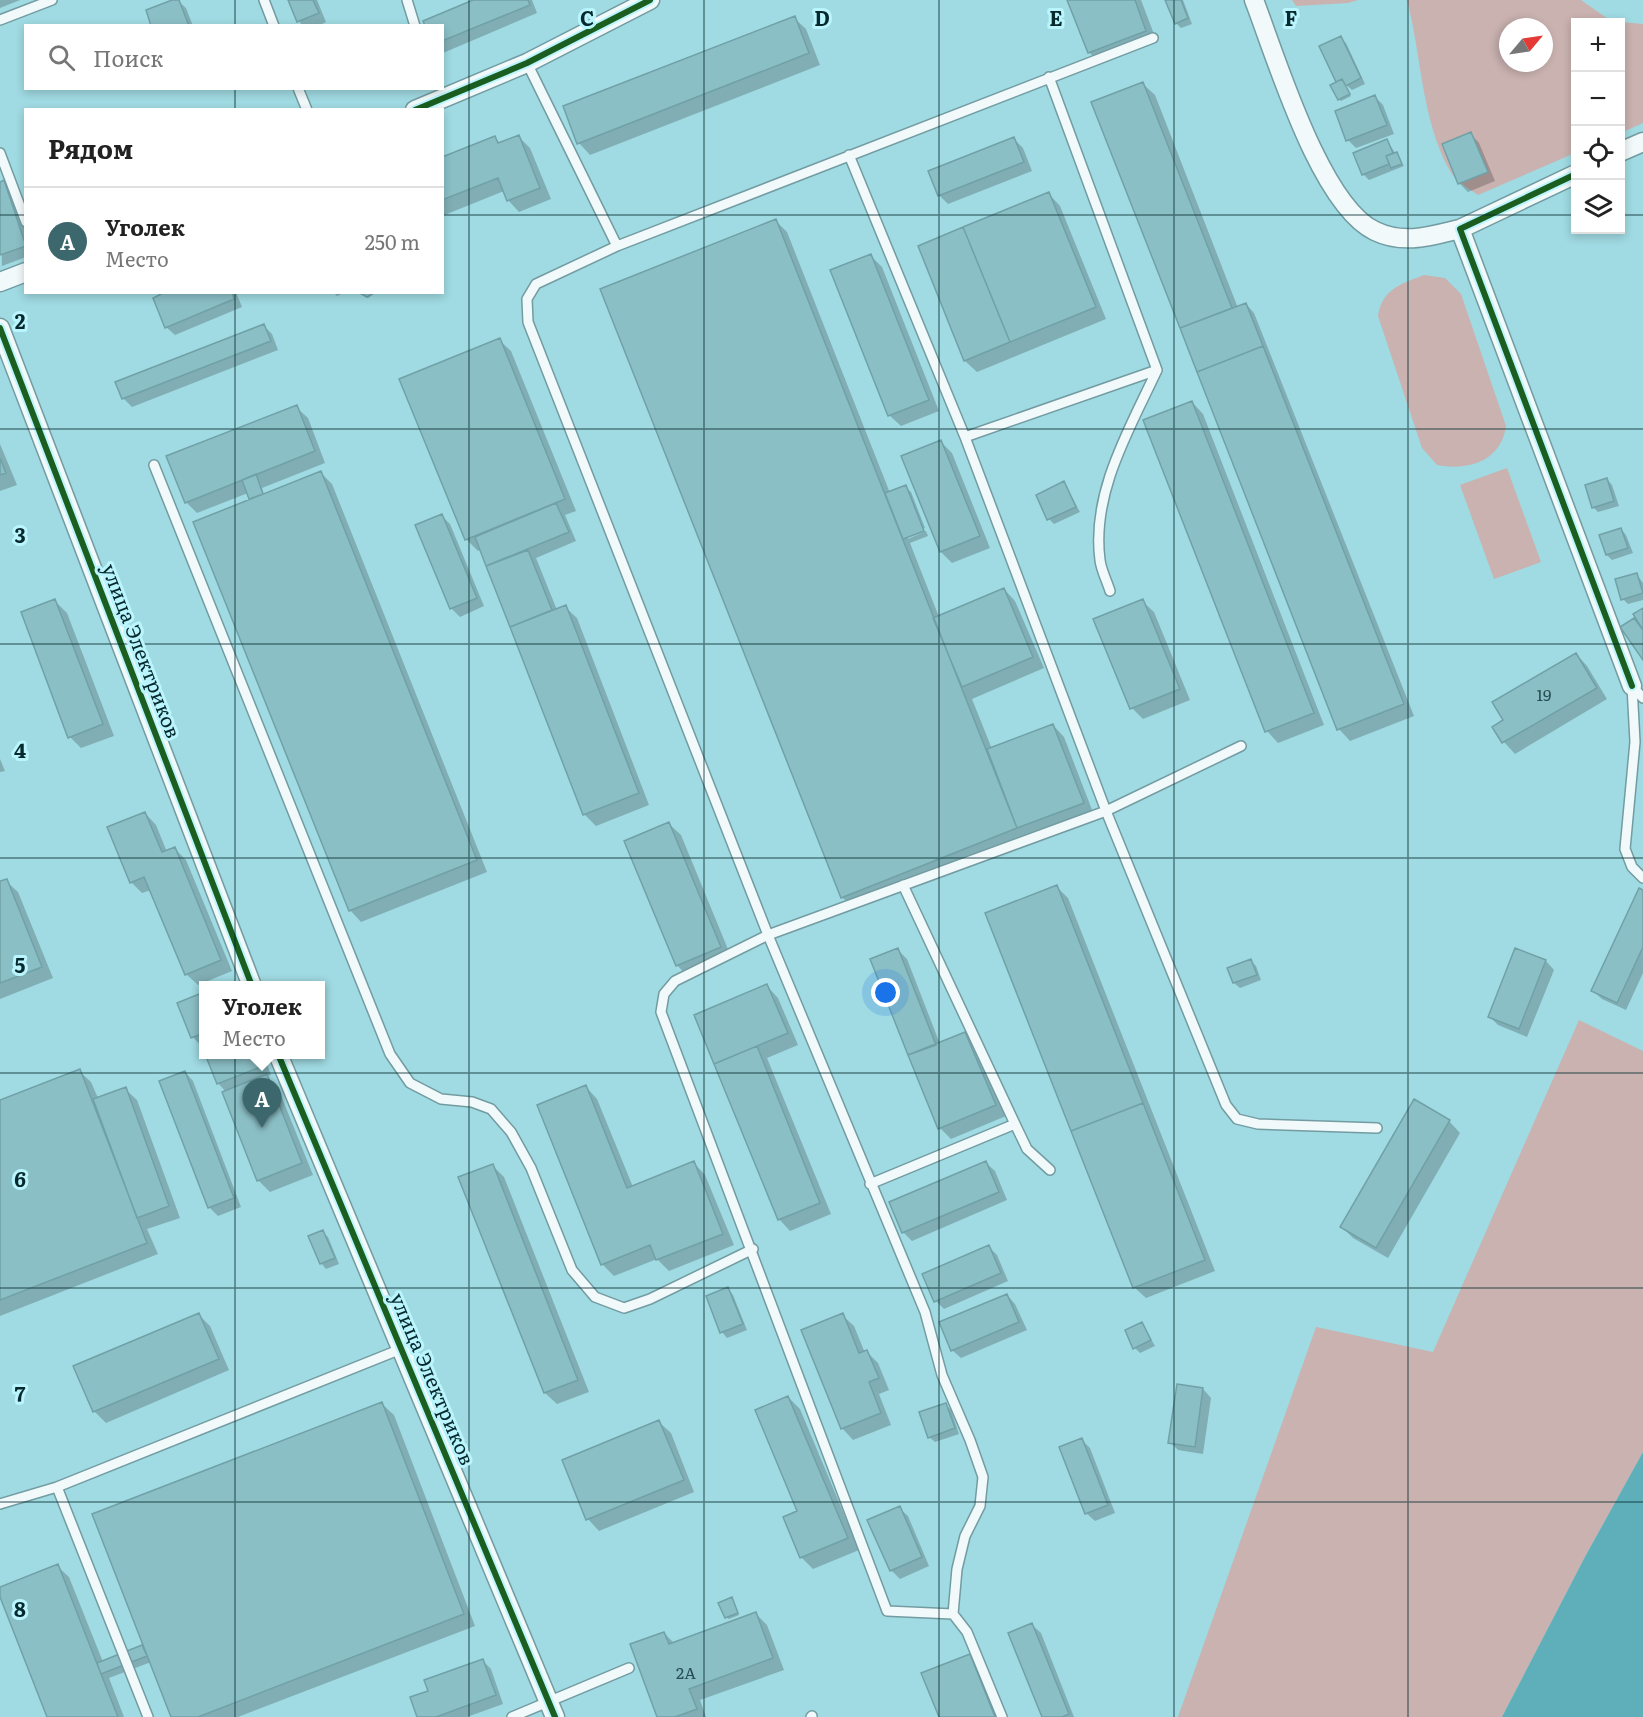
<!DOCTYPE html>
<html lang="ru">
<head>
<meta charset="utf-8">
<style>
  body { margin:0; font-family:Literata,serif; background:#f2f2f2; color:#222 }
  .controls { position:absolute; right:18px; top:18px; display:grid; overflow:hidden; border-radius:0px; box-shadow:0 3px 9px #0003 }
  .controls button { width:54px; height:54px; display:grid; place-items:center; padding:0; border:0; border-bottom:2px solid #e0e0e0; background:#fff; color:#222; font:30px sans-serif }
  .compass { position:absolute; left:1499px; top:18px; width:54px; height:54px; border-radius:50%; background:#fff; box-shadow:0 3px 9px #0003; rotate:61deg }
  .you { position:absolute; left:886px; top:993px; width:21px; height:21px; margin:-15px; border:4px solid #fff; border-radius:50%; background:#1a73e8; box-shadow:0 0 0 9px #1a73e833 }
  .badge { display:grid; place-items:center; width:39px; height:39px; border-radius:50%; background:#3c676d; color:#fff; font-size:20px; font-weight:700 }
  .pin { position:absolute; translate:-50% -50px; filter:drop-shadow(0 2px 3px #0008) }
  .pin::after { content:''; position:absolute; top:32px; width:21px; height:18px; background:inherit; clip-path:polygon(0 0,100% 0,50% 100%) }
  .popup { position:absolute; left:199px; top:981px; width:126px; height:78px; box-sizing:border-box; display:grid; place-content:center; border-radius:0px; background:#fff; filter:drop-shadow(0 2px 4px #0005); font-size:20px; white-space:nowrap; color:#767676 }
  .popup b { font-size:22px; color:#222 }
  .popup::after { content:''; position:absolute; left:50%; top:100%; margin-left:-12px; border:12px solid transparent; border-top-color:#fff }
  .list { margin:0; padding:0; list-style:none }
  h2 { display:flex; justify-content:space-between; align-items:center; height:78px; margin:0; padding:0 24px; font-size:26px }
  h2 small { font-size:20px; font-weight:400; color:#767676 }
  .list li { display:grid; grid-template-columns:39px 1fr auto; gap:18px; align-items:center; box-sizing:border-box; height:108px; padding:0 24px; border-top:2px solid #e0e0e0 }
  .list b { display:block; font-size:22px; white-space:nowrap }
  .list p { margin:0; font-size:20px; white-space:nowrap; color:#767676 }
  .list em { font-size:20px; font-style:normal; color:#767676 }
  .icon { flex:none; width:33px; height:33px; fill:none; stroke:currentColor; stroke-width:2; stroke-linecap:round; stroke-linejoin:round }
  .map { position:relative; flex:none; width:1643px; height:1717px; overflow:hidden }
  .search { position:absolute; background:#fff; box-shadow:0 3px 9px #0003; left:24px; top:24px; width:420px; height:66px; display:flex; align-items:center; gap:15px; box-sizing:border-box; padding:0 21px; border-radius:0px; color:#767676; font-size:22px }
  .panel { position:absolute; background:#fff; box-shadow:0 3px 9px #0003; left:24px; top:108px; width:420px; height:186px; border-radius:0px }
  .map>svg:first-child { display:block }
  .green { fill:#c9b2b0; fill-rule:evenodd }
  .water { fill:#5eafb9 }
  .shadow { fill:#0003 }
  .building { fill:#8bbfc6; stroke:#70a1a7; stroke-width:1.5 }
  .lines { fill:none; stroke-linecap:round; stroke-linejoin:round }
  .service-casing { stroke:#729ca1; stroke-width:12 }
  .minor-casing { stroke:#729ca1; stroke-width:21 }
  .service { stroke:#f1f9fb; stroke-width:9 }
  .minor { stroke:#f1f9fb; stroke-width:18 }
  .cycleway-casing { stroke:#baf5fd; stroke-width:10 }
  .cycleway { stroke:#1b5e20; stroke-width:6 }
  .grid { fill:none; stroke:#06292e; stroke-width:1.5; stroke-opacity:0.55 }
  .labels { text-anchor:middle; stroke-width:6; stroke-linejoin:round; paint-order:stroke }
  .number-label { font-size:16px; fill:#274e54 }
  .street-label { font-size:20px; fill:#06292e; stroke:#baf5fd }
  .grid-label { font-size:20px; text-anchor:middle; font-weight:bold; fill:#06292e; stroke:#baf5fd; stroke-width:6; stroke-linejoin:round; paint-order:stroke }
</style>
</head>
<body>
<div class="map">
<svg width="1643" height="1717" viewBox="0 0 1643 1717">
  <rect width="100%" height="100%" fill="#a0dae2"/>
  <path class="green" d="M1292,0H1358L1348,3L1296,6Z
    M1407,0H1581L1611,21L1643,24V123L1621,133L1620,22H1576L1575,153L1478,195C1469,189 1455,180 1450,171C1421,119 1422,57 1407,0ZM1508,27H1544V63H1508Z
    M1424,275L1445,278L1461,294L1506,426C1501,461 1469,471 1437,465L1422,448L1378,316C1382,289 1401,284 1424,275Z
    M1507,468L1541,562L1494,579L1460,485Z
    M1579,1020L1643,1051V1452L1586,1555L1502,1717H1178L1316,1327L1433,1352Z"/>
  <path class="water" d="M1643,1452V1717H1502L1586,1555Z"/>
  <path class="shadow" d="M0,0H20L0,8Z
    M177,0L186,8L193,26H153Z
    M289,0H317L326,22L318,26H302Z
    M477,0H532L537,13L443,53L442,26Z
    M1069,0H1141L1157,42L1100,64L1089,52Z
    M1167,0H1183L1192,24L1181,28L1176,23Z
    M794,18L806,29L820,65L590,155L579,143Z
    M1340,38L1346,43L1365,84L1352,90L1344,83L1351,96L1341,101L1339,99Z
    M1143,84L1155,95L1238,308L1246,304L1254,313L1414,716L1350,741L1339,729L1093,103Z
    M1375,97L1383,105L1394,134L1356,148L1348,140Z
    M1471,134L1479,143L1495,181L1468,192L1460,184L1444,145Z
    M519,137L530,148L551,199L519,212L508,200L504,191L442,216V158L495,138L501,144Z
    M1014,139L1023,148L1032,171L948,204L939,195Z
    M1387,141L1404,166L1369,180L1363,174Z
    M3,182L12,191L26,227V257L2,266L0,183Z
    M1049,194L1060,206L1106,319L977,372L965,361L920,246Z
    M776,221L787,232L890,493L905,487L911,492L925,528L908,535V539L926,531L928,536L910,543L939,617L1004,589L1015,601L1044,668L972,699L992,749L1053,725L1064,737L1094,815L854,909L842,897Z
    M871,256L882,267L939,411L901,426L889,415Z
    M167,292H236L242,307L175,335L166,327Z
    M333,292H346L337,296Z
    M361,292H377L368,298Z
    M263,325L272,334L278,350L132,407L123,398Z
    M499,340L511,351L576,511L565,515L576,541L536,558L557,610L565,607L577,618L649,805L596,826L584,814L481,549L478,551L466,539Z
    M1192,402L1203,414L1324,725L1278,743L1267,731Z
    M296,407L308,418L325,463L262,488L264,495L321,473L332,484L487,872L361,922L350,910L252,500L248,493L197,513L186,502Z
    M940,441L952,453L990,548L952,563L941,552Z
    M0,444L17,485L0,491Z
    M1607,479L1612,485L1619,506L1598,512L1593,507Z
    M1064,483L1080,512L1054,524L1049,519Z
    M441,515L450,524L484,606L460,617L451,608Z
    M1621,529L1626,535L1633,553L1612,560L1607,555Z
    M1637,575L1643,583V600L1628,604L1623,599Z
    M55,601L67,613L114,736L81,748L70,737Z
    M1142,601L1154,612L1190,700L1143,719L1132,708Z
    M1576,654L1587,666L1607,699L1515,754L1504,742L1494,727L1505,721Z
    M0,759L5,771L0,772Z
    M145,813L156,825L167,852L175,849L186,860L232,971L198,985L186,974L151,890L142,893L131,882Z
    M669,824L681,835L732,959L688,977L677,965Z
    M6,881L18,892L53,978L0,999V883Z
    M1057,887L1068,898L1215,1271L1146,1298L1134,1287Z
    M1643,891V973L1626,1010L1602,999L1593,991Z
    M898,950L907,959L940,1044L964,1033L976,1045L1006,1116L951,1139L940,1128Z
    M1251,961L1256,966L1261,980L1240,988L1234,983Z
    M1546,961L1554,970L1527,1037L1498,1025L1490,1017Z
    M767,986L778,998L798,1045L767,1058L831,1214L790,1231L779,1219L696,1016Z
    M204,994V1045L201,1046L193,1037L179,1004Z
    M207,1054H263L271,1075L267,1076L278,1088L313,1175L270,1192L258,1180L226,1092L218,1083Z
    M79,1071L91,1082L98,1098L125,1089L137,1100L180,1218L147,1229L158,1254L0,1316V1101Z
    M185,1072L193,1081L241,1207L218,1216L209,1207Z
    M586,1087L597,1099L633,1187L694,1163L705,1175L734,1245L669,1271L657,1259L614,1276L602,1264Z
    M1449,1121L1460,1133L1388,1258L1353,1238L1342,1227Z
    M986,1163L995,1171L1007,1200L912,1241L903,1232Z
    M492,1165L504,1177L589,1392L557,1404L545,1393L460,1178Z
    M322,1232L328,1237L339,1264L326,1269L321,1263Z
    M989,1247L997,1255L1008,1281L944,1309L936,1301Z
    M728,1289L733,1295L747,1330L727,1338L722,1332Z
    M1007,1295L1015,1304L1027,1330L961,1358L952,1350Z
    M199,1315L210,1326L229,1370L106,1423L94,1411Z
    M842,1315L854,1326L865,1353L867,1352L878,1363L889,1390L879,1394L891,1425L853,1440L842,1428Z
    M1142,1324L1155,1346L1140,1353L1135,1348Z
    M1203,1389L1211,1398L1203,1454L1178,1450L1170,1442Z
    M788,1397L800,1409L859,1550L813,1569L801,1557Z
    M382,1404L394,1415L475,1626L238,1717H172L151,1662L109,1678L124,1717H49L0,1589L57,1566L69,1577L103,1662L142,1647L147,1651Z
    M946,1405L951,1410L959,1434L935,1442L929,1437Z
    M659,1422L671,1433L694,1492L599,1531L588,1519Z
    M1081,1439L1090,1448L1115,1513L1095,1521L1086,1513Z
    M899,1508L908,1516L929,1566L900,1579L891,1570L869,1521Z
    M731,1599L739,1615L729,1619L726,1617Z
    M756,1614L767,1625L784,1670L700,1700L706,1717H659L664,1633L674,1643Z
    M1032,1625L1041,1633L1074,1717H1044Z
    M969,1656L981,1667L1001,1717H941Z
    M482,1660L491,1669L503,1704L467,1717H419L430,1692Z"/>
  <path class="building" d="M172,0H179L189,26H151L146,10Z
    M288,0H313L319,13L297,22Z
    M473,0H528L530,5L442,41V26H425L423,21Z
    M1067,0H1135L1146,31L1088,53Z
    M1165,0H1181L1188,18L1175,24Z
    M795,16L809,53L577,144L563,106Z
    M1341,36L1361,78L1346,86L1342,79L1336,82L1319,46Z
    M1342,79L1350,94L1338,100L1330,85Z
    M1143,82L1232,308L1180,328L1091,102Z
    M1375,95L1387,125L1346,141L1335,111Z
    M1471,132L1488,172L1458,184L1442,144Z
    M519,135L540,188L507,201L498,178L442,200V157L495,136L498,143Z
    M1014,137L1024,162L938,196L928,171Z
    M1387,139L1393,153L1386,156L1389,164L1362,175L1353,153Z
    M1397,152L1402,164L1391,168L1386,156Z
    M4,180L26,246L0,255V182Z
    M1049,192L1096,307L1010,342L963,227Z
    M776,219L1017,828L841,898L600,289Z
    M963,227L1010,342L964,361L918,246Z
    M871,254L929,400L888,416L830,270Z
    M232,292L234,299L165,328L153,298L165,292Z
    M374,292L367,297L358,292Z
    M1246,303L1263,346L1197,372L1180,328Z
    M264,324L271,341L122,399L115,382Z
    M500,338L565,499L465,540L399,379Z
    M1263,346L1404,704L1337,730L1197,372Z
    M1192,401L1314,713L1265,732L1143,420Z
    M297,405L315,451L185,503L166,456Z
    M941,440L980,536L940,552L901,456Z
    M0,458L6,473L0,475Z
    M321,471L477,860L349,911L193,522Z
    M256,474L263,494L249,499L242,480Z
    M1607,478L1614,501L1592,508L1585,485Z
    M1064,481L1076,507L1047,520L1036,495Z
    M906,485L924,531L903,539L885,493Z
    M556,503L569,532L486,566L475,537Z
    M442,514L477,598L450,609L415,525Z
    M1621,528L1628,548L1606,555L1599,535Z
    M528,550L552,610L510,627L486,566Z
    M1637,573L1643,593L1621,600L1615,579Z
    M1004,588L1033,657L962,687L933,618Z
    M55,599L103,724L68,738L21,612Z
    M1143,599L1180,689L1130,709L1093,619Z
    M566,605L639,793L583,815L510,627Z
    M1643,608V630L1633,614Z
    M1634,618L1643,630V660L1620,627Z
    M1576,653L1597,688L1502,743L1492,727L1503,720L1492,702Z
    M1053,724L1084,803L1017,828L987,749Z
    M145,812L162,852L175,847L221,960L185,975L144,877L130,883L107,827Z
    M669,822L721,947L676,966L624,841Z
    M7,879L42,967L0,983V881Z
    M1057,885L1143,1103L1071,1131L985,913Z
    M1639,888L1643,890V947L1617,1003L1591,991Z
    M898,948L936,1045L908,1055L870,959Z
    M1515,948L1546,960L1519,1029L1488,1017Z
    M1251,959L1257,975L1233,983L1227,968Z
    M767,984L788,1033L714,1064L694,1015Z
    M204,992V1033L191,1038L177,1003Z
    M965,1032L996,1105L938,1129L908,1055Z
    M757,1046L820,1203L778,1220L714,1064Z
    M205,1054H259L263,1066L217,1084Z
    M80,1069L147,1243L0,1300V1100Z
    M185,1071L234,1198L208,1208L159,1081Z
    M267,1074L302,1163L257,1181L222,1092Z
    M586,1085L627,1188L694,1161L723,1234L656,1260L650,1245L601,1265L537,1105Z
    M126,1087L169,1206L137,1218L93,1099Z
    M1414,1099L1450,1120L1376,1248L1340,1227Z
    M1143,1103L1205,1260L1133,1288L1071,1131Z
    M986,1161L999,1192L902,1233L889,1202Z
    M493,1164L578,1380L544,1393L458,1177Z
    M323,1230L335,1258L320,1264L308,1236Z
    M989,1245L1001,1273L934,1302L922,1274Z
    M728,1287L743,1324L720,1333L706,1296Z
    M1007,1294L1019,1322L951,1351L939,1322Z
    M199,1313L219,1359L93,1412L73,1366Z
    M843,1313L859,1353L867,1350L879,1378L869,1382L881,1413L841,1429L801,1330Z
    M1142,1322L1151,1340L1133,1349L1125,1330Z
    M1177,1384L1203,1388L1195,1447L1168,1443Z
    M788,1396L848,1538L800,1558L783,1517L797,1511L755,1410Z
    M382,1402L464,1614L198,1717H171L92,1514Z
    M946,1403L955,1428L928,1438L919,1412Z
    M659,1420L684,1480L586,1520L562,1460Z
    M1082,1438L1108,1505L1085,1514L1059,1447Z
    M900,1506L922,1557L890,1571L867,1520Z
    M58,1564L101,1674L118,1717H47L0,1597V1587Z
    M732,1597L738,1613L725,1618L718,1603Z
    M756,1612L773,1658L689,1689L697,1709L675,1717H657L630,1644L664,1632L669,1644Z
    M1032,1623L1069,1714L1062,1717H1042L1008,1633Z
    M142,1645L147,1656L101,1674L97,1663Z
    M970,1654L995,1717H939L921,1673Z
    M483,1659L496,1695L436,1717H417L410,1697L428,1691L424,1680Z"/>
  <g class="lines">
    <g class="service-casing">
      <path id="service" d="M264,0L274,26
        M407,0L415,26
        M0,20L52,0
        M527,63L617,246
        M1049,77L1157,370C1130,428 1091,493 1100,560C1101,570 1107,581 1110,591
        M298,88L307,110
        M0,153L26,222
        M849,155L965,437L1106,811L1226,1105L1237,1119L1258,1124L1377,1128
        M965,437L1157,370
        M154,465L390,1054L410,1083L441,1099L472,1102L491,1109L511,1132L531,1168L572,1270L595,1297L624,1308L650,1299L753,1249
        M1632,686L1635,742L1625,849L1632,867L1643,878
        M1632,686L1643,698
        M903,885L1015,1124L1027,1149L1050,1170
        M870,1184L1015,1124
        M0,1504L57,1487
        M953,1614L957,1569L965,1536L980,1506L983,1477L970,1440L942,1375L925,1312L768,935L528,322L527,299L536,284L617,246L1153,38
        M148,1717L57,1487L401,1349
        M512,1717L629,1668
        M811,1717L812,1716
        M1002,1717L967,1632L953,1614L887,1611L661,1012L664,994L675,981L768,935L1106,811L1241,746"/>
    </g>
    <g class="minor-casing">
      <path id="minor" d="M1254,0C1276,57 1320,205 1375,231C1404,245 1431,236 1460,229
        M415,110L527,63L650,0
        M1620,152L1643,142
        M1576,174L1460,229L1632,686
        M0,282L26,272
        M0,328L252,986
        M278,1054L555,1717"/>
    </g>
    <use href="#service" class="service"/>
    <use href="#minor" class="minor"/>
    <g class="cycleway-casing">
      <path id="cycleway" d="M415,110L527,63L650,0
        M1576,174L1460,229L1632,686
        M0,328L252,986
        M278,1054L555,1717"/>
    </g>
    <use href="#cycleway" class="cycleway"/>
  </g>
  <path class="grid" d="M235,0V26M469,0V1717M704,0V1717M939,0V1717M1174,0V1717M1408,0V1717M235,88V110M0,215H26M442,215H1576M1620,215H1643M235,292V1717M0,429H1643M0,644H1643M0,858H1643M0,1073H1643M0,1288H1643M0,1502H1643"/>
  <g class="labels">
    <g class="number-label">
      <text x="1544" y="701">19</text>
      <text x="686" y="1679">2А</text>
    </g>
    <g class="street-label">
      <text transform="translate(141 651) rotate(69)" y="7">улица Электриков</text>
      <text transform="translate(432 1379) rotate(67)" y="7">улица Электриков</text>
    </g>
  </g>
  <g class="grid-label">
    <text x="587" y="26">C</text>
    <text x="822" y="26">D</text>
    <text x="1056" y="26">E</text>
    <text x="1291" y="26">F</text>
    <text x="20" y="329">2</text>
    <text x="20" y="543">3</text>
    <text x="20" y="758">4</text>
    <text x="20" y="973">5</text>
    <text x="20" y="1187">6</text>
    <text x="20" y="1402">7</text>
    <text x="20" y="1617">8</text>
  </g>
</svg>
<div class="controls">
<button>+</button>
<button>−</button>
<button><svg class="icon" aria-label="locate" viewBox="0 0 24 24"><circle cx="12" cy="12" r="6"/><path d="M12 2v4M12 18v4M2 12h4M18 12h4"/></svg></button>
<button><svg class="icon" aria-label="layers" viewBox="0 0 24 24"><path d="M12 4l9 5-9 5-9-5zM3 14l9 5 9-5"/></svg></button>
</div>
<svg class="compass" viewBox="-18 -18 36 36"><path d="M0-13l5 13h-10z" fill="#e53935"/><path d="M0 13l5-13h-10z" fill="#767676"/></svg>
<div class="you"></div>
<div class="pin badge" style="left:262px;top:1128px">A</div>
<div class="popup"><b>Уголек</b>Место</div>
<div class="search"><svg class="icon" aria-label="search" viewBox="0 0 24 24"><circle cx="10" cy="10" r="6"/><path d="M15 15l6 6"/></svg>Поиск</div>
<section class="panel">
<h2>Рядом<small></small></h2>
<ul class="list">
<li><span class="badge">A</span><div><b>Уголек</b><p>Место</p></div><em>250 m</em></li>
</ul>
</section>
</div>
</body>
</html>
